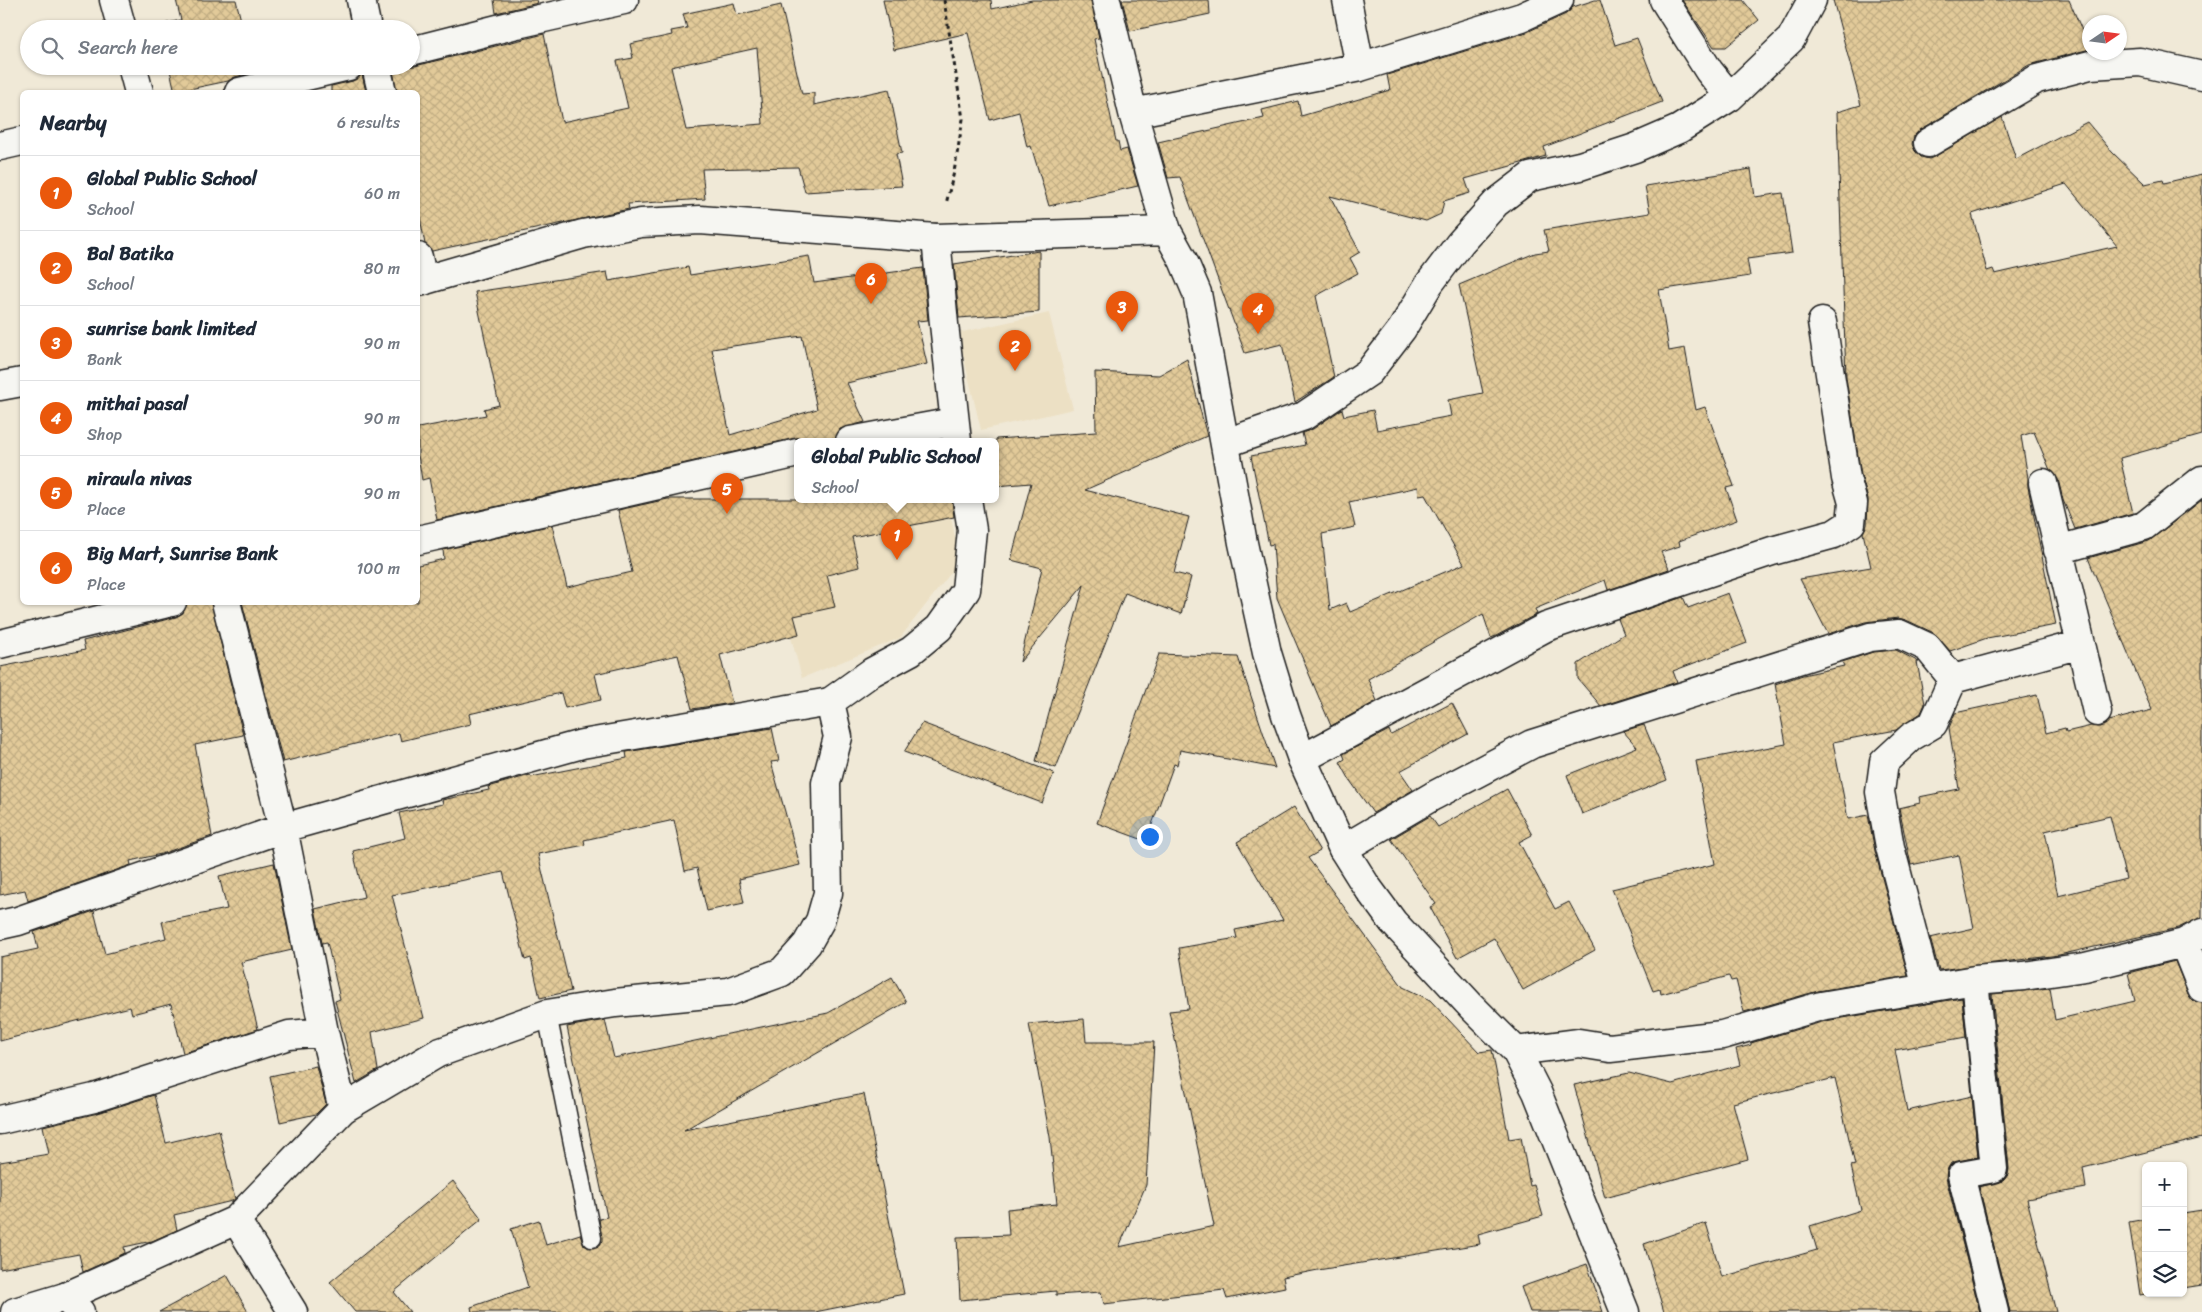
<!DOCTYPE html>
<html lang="en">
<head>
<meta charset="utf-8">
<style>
  body { margin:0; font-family:Sriracha,sans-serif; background:#f6f6f7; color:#1f2937 }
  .controls { position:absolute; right:15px; bottom:15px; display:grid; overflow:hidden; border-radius:8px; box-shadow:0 1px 4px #0004 }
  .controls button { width:45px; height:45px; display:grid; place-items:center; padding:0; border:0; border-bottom:1px solid #e0e1e3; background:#fff; color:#1f2937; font:25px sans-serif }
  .compass { position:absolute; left:2082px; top:15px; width:45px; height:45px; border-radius:50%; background:#fff; box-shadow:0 1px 4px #0004; rotate:77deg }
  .you { position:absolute; left:1149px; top:836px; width:18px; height:18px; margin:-12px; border:4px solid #fff; border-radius:50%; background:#1a73e8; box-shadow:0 0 0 8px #1a73e833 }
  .badge { display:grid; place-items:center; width:32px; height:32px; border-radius:50%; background:#ea580c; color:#fff; font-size:16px; font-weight:700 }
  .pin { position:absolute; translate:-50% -41px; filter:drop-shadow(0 1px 2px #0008) }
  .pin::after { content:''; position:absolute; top:26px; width:18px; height:15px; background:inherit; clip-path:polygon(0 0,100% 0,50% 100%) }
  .popup { position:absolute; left:794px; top:438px; width:205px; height:65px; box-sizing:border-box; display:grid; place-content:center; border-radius:8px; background:#fff; filter:drop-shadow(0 1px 4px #0005); font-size:16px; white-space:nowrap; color:#747a83 }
  .popup b { font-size:19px; color:#1f2937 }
  .popup::after { content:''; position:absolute; left:50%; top:100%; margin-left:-10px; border:10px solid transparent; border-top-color:#fff }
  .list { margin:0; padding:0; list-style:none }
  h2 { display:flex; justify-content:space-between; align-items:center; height:65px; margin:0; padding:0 20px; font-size:21px }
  h2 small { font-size:16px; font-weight:400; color:#747a83 }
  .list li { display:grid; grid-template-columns:32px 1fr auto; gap:15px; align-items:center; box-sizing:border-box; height:75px; padding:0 20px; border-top:1px solid #e0e1e3 }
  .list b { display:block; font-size:19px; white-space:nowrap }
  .list p { margin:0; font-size:16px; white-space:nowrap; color:#747a83 }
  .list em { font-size:16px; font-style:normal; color:#747a83 }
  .icon { flex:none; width:28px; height:28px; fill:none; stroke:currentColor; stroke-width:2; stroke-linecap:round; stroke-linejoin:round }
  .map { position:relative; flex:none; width:2202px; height:1312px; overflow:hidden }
  .search { position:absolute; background:#fff; box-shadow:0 1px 4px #0004; left:20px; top:20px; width:400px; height:55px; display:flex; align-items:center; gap:12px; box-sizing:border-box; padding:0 18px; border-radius:28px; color:#747a83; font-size:19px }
  .panel { position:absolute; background:#fff; box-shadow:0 1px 4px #0004; left:20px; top:90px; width:400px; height:515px; border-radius:8px }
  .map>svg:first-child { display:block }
  .built { fill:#ece0c4 }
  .building { fill:url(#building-cross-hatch); stroke:#1c1c1c; fill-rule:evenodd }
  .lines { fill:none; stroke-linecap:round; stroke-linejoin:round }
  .service-casing { stroke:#1c1c1c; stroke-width:21 }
  .pedestrian-casing { stroke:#1c1c1c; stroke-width:30 }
  .minor-casing { stroke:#1c1c1c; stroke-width:31 }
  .tertiary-casing { stroke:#1c1c1c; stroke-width:31 }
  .secondary-casing { stroke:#1c1c1c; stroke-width:31 }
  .path { stroke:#1c1c1c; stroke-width:3; stroke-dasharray:4 4; stroke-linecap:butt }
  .service { stroke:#f6f6f2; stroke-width:18 }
  .pedestrian { stroke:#f6f6f2; stroke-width:26 }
  .minor { stroke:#f6f6f2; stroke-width:28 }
  .tertiary { stroke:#f6f6f2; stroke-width:28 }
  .secondary { stroke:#f6f6f2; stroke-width:28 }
</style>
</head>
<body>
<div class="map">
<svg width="2202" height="1312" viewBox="0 0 2202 1312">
  <defs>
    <pattern id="building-cross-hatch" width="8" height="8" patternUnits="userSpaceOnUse" patternTransform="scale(1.25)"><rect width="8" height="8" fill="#e2ca99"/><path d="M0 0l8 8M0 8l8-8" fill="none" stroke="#c1ad83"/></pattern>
  </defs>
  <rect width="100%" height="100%" fill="#f0e9d7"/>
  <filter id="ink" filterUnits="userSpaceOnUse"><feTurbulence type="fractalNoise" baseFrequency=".02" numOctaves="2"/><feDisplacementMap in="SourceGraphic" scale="10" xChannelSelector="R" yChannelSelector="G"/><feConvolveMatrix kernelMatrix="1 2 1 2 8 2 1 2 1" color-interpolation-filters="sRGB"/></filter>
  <g filter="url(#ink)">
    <path class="built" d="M1049,313L1073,409L981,430L958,333Z
      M824,499H947L960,561L900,638L802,678L777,586L836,560Z"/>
    <path class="building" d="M176,0H236L243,29H160L159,25L181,20Z
      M494,0H537L538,3L496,13Z
      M883,0H991L992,9L1032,0H1091L1099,38L1094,39L1116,141H1118L1120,151L1127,149L1138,186L1049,206L1031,146L1027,147L1019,112L990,120L968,33L894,50Z
      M1122,0H1209L1210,14L1130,31Z
      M1595,0H1600L1615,45L1637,38L1662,102L1544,147L1546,156L1465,179L1470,193L1444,201L1441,214L1426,221L1330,196L1360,252L1350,258L1358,273L1316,296L1334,377L1295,402L1282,344L1245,353L1180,177L1168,178L1158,142L1264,118L1262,110L1298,101L1301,116L1390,90L1387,75L1527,32L1566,14L1573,7Z
      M1682,0H1743L1759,20L1726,47H1714Z
      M1833,0H2069L2090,49L2029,65L1920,130L1914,136L1912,144L1915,151L1921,157L1929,159L1936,156L2002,117L2016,159L2087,122L2112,152L2145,184L2163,180L2164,183L2202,174V435L2120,458L2133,513L2075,529L2063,500L2058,479L2050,470L2034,432L2021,436L2028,478V487L2056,625L1987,638L1950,651L1934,633L1906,620L1898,618L1865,622L1828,634L1800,579L1871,567L1863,533L1867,525L1868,499L1861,475L1846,378L1837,112L1861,105ZM2066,184L2117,246L1995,274L1993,269L1987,271L1972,214Z
      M734,3L737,15L781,5L802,94L814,93V105L889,89L902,153L896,154L902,186L805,192L798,167L702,169L705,199L628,204L629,209L432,251L425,244L418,207V92H397L392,66H415L544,34L562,122L628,108L617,61L633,58L630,44L672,35L671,31L687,28L683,14ZM757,48L763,124L686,130L671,67Z
      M169,66H252L254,72L235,77L228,81L175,92Z
      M362,74L366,92H331V86L353,81Z
      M1751,169L1755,197L1783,193L1792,253L1747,259L1750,276L1659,290L1669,351L1685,348L1696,410L1705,407L1734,486L1726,488L1737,520L1679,541L1680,546L1661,552L1669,569L1608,590L1605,580L1535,609L1537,614L1496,636L1491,638L1483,614L1368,679L1377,701L1331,726L1277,598L1273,544L1269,545L1251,456L1305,445L1302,433L1313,429L1342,409L1344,416L1373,410L1377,430L1451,416L1448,400L1483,393L1459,285L1535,253L1549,251L1544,230L1650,213L1645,186ZM1418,487L1419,496L1425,495L1464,564L1350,612L1346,603L1330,610L1322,534L1355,527L1349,502Z
      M1039,251V312L959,318L954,264Z
      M809,256L814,283L923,268L928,320L917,321L927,364L847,383L865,422L840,429L835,439L829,441H808L802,438H795L437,520L429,478L422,480L418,455V428L486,415L484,409L499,405L475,292L607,272L609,281L688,267L690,275ZM802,336L817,409L730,435L712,349Z
      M1187,359L1207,436L1085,490L1189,517L1174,573L1191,577L1181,614L1125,593L1056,768L1036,761L1084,585L1020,662L1042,568L1011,560L1031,483L996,486V439L1096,432L1095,372L1159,375Z
      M668,499H952L954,517L852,537L859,567L827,575L835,607L794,616L799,634L720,655L732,703L692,709L678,655L595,674L601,700L565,708L561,693L469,714L471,724L401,741L399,733L283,762L242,602H418V565L444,559L443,550L552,525L567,587L632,572L618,510Z
      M2202,500V917L2178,928L2059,955L1939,970L1930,938L1974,928L1959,855L1911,865L1899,808L1920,803L1919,797L1959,789L1949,728L1955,713L2037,695L2046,733L2065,728L2066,732L2091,726L2100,727L2109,721L2152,710L2088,558L2149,541ZM2110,816L2126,879L2058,896L2045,831Z
      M1728,593L1747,643L1673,671L1677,682L1601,706L1578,679V664L1624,634L1618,619L1683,597L1688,608Z
      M187,602H211L243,735L195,745L212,836L161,854L130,861L131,865L28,901L25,890L0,895V667L85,650L83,641L176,617L183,613Z
      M1896,650L1919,662H1917L1925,704L1921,713L1896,730L1833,742L1848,819L1868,815L1875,851L1908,976L1818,991L1744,1012L1736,980L1731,981L1729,976L1661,994L1660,989L1653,991L1612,889L1715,864L1696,761L1786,744L1775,684L1803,675L1844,666L1842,662L1873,652Z
      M1159,654L1238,657L1275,768L1180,750L1177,765L1174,764L1146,841L1097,823Z
      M1452,703L1468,734L1400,771L1413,790L1373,813L1351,782L1340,762L1345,759L1343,754L1389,730L1391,735Z
      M922,723L1054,773L1042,803L904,752Z
      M1644,725L1667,780L1582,814L1567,775L1637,747L1623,731Z
      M772,728L779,761L771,762L800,865L739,879L744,903L707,911L697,868L685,871L674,820L584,840L585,845L538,854L571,991L540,998L531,958L525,960L503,872L392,895L424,1018L372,1032L378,1070L356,1083L335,1001L340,999L327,942L322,943L315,909L364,897L353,851L405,838L399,813L443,804L442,800L489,790L488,787L530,775L531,777L627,758L626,752Z
      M1507,789L1532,835L1519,842L1555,909L1569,902L1595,950L1523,990L1494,938L1457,958L1430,907L1436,904L1391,839L1430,816L1438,827Z
      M1294,807L1320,851L1308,858L1403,987L1430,1000L1479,1052L1492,1050L1509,1139L1521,1137L1530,1186L1534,1185L1543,1216L1478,1234L1480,1244L1318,1270L1283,1277L1285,1287L1227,1299L1224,1290L1104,1304L1101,1292L1056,1295V1291L960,1300L957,1237L1009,1235L1007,1209L1057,1204L1050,1137L1029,1024L1084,1019L1086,1042H1154L1146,1185L1119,1247L1214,1226L1169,1011L1189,1009L1179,948L1237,938L1235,930L1283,920L1237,842Z
      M274,863L292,950L241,962L258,1029L183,1053L171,1004L132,1014L130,1007L0,1041V957L38,949L34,932L94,911L105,954L166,938L162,922L227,909L219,876Z
      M2175,961L2188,994L2193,1001L2202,1003V1138L2083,1168L2086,1188L2027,1199L2056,1312H2010L1979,1187L2003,1181L2008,1175L2009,1168L1992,994L2050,988L2055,1020L2135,1001L2128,973Z
      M892,977L906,1002L684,1130L864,1094L904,1294L815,1312H472L471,1307L528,1287L511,1229L539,1220L546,1245L580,1234L584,1245L589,1248L599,1246L602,1241L599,1219L607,1217L567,1027L605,1020L614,1058L828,1013Z
      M1962,998L1966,1037L1895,1050L1907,1111L1972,1096L1978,1157L1951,1163L1947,1170L1946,1178L1980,1312H1664L1644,1244L1706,1223L1722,1277L1817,1250L1810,1226L1861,1210L1851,1166L1855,1165L1835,1078L1733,1103L1748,1159L1605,1198L1574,1085L1629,1073L1672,1084L1740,1065L1736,1049L1751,1045V1043L1825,1021Z
      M316,1066L326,1104L316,1114L280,1122L270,1076Z
      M154,1095L166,1143L219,1130L235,1199L232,1201L174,1215L177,1230L152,1241L124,1247L125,1253L83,1272L79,1254L0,1269V1162L49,1154L43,1126L98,1113Z
      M453,1181L482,1219L394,1292L410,1312H355L330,1282Z
      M2202,1210V1285L2183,1288V1213Z
      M2146,1219V1293H2150L2140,1295L2129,1222Z
      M1587,1264L1603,1312H1530L1521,1287Z
      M227,1275L248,1312H159Z"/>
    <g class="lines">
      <g class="service-casing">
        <path id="service" d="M547,1014L592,1238"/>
      </g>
      <g class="pedestrian-casing">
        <path id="pedestrian" d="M1975,980L1994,1169L1961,1175L1995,1312"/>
      </g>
      <g class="minor-casing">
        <path id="minor" d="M114,0L122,29
          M361,0L367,29
          M1106,0L1133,113L1167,231
          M1347,0L1360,67
          M1664,0L1709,71L1730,97
          M411,51L517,24L624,0
          M132,66L139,92
          M376,66L382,92
          M239,92L349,66
          M1133,113L1360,67L1522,17L1559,0
          M1928,143L2037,79L2090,65L2140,62L2202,76
          M0,146L22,141
          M418,257L423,281
          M850,441L954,422
          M1226,443L1304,416L1369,372L1402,329L1429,284L1460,243L1496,203L1530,177L1580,166L1635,148L1679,129L1730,97L1791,39L1812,0
          M2043,483L2097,712
          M418,540L798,453
          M2058,550L2144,526L2202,480
          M226,602L283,828L324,1032L343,1109
          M0,644L172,602
          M1302,759L1546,627L1772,551L1834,534L1851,523L1853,503L1846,478L1822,322
          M1343,849L1433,796L1532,744L1870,637L1899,634L1927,647L1953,679L2081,644
          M0,925L18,921L283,828L582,744L830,702
          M2184,943L2202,988
          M1927,988L1890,847L1880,792L1884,762L1911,737L1933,724L1953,679
          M1516,1051L1579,1043L1610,1048L1722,1035L1821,1006L1975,980L2024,976L2085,967L2184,943L2202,933
          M0,1120L94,1098L289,1035L324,1032
          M236,1220L293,1312
          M65,1297L80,1312"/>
      </g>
      <g class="tertiary-casing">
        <path id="tertiary" d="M936,238L944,324L957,441
          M15,1312L65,1297L236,1220L343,1109L438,1053L547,1014L615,1003L728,992L782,972L807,944L820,921L828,893L826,783L838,737L830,702L872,672L911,651L939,628L966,590L972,530L967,499"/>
      </g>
      <g class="secondary-casing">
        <path id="secondary" d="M418,282L583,234L641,223L700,220L936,238L1167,231L1183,260L1197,293L1243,543L1267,653L1286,715L1302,759L1343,849L1365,884L1393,922L1471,1006L1516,1051L1537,1092L1625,1312
          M0,386L22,382"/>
      </g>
      <path class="path" d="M944,0L963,119L954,172L946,204"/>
      <use href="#service" class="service"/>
      <use href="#pedestrian" class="pedestrian"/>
      <use href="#minor" class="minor"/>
      <use href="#tertiary" class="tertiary"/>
      <use href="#secondary" class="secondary"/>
    </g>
  </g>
</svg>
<div class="controls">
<button>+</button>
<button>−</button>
<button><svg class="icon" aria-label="layers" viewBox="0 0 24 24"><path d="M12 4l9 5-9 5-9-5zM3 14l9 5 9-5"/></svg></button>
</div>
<svg class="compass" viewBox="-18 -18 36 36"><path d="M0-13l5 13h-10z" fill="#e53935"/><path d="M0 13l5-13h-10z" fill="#747a83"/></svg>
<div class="you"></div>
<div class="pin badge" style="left:897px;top:560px">1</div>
<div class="popup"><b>Global Public School</b>School</div>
<div class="pin badge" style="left:1015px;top:371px">2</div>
<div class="pin badge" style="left:1122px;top:332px">3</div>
<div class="pin badge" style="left:1258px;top:334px">4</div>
<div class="pin badge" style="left:727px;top:514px">5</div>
<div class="pin badge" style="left:871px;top:304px">6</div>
<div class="search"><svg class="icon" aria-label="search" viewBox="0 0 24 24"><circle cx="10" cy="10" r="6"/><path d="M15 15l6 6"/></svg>Search here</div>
<section class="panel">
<h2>Nearby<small>6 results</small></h2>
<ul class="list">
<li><span class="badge">1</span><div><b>Global Public School</b><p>School</p></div><em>60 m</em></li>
<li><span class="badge">2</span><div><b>Bal Batika</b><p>School</p></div><em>80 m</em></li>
<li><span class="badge">3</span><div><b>sunrise bank limited</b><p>Bank</p></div><em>90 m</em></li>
<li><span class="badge">4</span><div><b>mithai pasal</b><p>Shop</p></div><em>90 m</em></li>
<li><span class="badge">5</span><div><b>niraula nivas</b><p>Place</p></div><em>90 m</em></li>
<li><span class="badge">6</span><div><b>Big Mart, Sunrise Bank</b><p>Place</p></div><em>100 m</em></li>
</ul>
</section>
</div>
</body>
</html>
